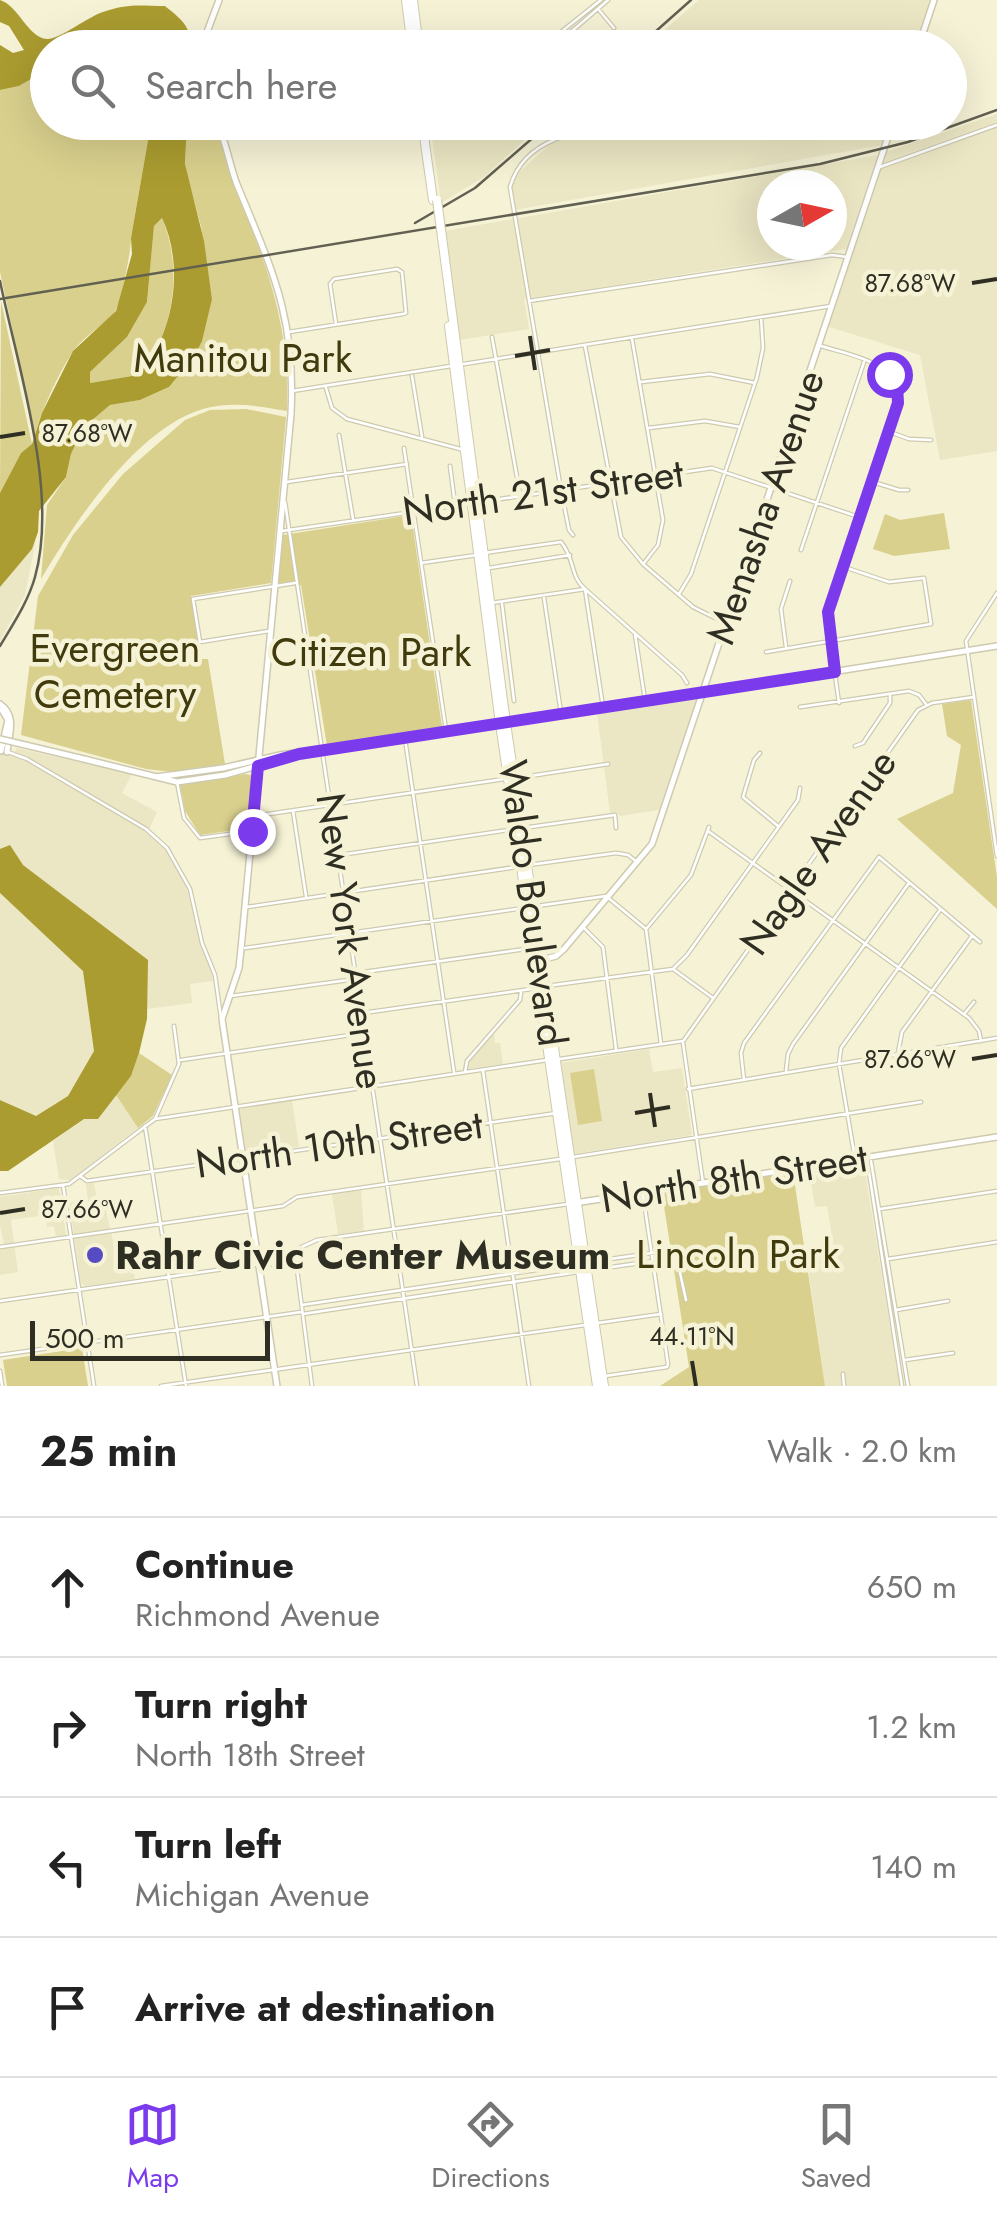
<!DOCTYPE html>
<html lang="en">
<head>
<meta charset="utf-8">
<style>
  body { margin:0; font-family:Jost,sans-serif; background:#f2f2f2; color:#222 }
  .compass { position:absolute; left:757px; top:170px; width:90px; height:90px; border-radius:50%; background:#fff; box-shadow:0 10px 40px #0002; rotate:81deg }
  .scale { position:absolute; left:30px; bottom:25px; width:240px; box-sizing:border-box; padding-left:10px; border:5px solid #2f2e23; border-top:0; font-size:28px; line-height:35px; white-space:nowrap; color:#2f2e23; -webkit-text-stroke:8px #f5f2d6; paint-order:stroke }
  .stop { position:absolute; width:30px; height:30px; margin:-22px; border:8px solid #7c3aed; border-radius:50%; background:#fff }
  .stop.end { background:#7c3aed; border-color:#fff; box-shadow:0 2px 10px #0008 }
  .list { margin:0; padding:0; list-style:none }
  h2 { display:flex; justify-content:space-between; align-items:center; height:130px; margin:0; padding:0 40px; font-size:42px }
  h2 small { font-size:32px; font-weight:400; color:#767676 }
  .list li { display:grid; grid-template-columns:65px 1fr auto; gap:30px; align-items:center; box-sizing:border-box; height:140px; padding:0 40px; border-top:2px solid #e0e0e0 }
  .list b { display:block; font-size:38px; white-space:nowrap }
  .list p { margin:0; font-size:32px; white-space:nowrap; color:#767676 }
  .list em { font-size:32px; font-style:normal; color:#767676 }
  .icon { flex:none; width:55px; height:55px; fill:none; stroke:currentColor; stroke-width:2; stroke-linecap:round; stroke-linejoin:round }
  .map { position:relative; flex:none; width:997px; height:1386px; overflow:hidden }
  .search { position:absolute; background:#fff; box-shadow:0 10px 40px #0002; left:30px; right:30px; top:30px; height:110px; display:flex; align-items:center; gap:25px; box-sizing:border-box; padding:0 35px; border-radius:55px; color:#767676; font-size:38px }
  .sheet { height:690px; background:#fff }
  nav { display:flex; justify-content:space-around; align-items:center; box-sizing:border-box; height:140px; border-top:2px solid #e0e0e0; background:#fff; font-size:28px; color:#767676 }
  nav a { display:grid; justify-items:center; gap:5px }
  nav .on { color:#7c3aed }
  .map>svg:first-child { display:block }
  .built { fill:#ebe7c4; fill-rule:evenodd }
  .green { fill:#d9d08d }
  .water { fill:#aa9c30; fill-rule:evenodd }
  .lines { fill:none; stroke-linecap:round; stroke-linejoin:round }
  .street-casing { stroke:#cecaaf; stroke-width:5 }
  .secondary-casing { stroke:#cecaaf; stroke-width:8 }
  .primary-casing { stroke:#cecaaf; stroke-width:10 }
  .street { stroke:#fff; stroke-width:2.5 }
  .secondary { stroke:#fff; stroke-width:5 }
  .primary { stroke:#fff; stroke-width:8 }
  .rail { stroke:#626151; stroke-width:2.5 }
  .secondary-bridge-casing { stroke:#cecaaf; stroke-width:8; stroke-linecap:butt }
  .primary-bridge-casing { stroke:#cecaaf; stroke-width:10; stroke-linecap:butt }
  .secondary-bridge { stroke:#fff; stroke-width:5 }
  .primary-bridge { stroke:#fff; stroke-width:8 }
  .route { stroke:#7c3aed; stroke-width:12 }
  .ticks { fill:none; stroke:#2f2e23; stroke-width:4 }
  .poi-dot { fill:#564bc3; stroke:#f5f2d6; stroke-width:4 }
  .labels { text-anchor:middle; stroke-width:9; stroke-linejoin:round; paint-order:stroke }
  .park-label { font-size:40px; fill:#403a0d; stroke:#f5f2d6 }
  .street-label { font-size:40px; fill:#2f2e23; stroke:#f5f2d6 }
  .poi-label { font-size:40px; font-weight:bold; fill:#2f2e23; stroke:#f5f2d6; text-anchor:start }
  .ticks-label { font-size:25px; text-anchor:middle; fill:#2f2e23; stroke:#f5f2d6; stroke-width:9; stroke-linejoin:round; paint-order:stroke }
</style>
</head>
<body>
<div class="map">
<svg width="997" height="1386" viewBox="0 0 997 1386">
  <rect width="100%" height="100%" fill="#f5f2d6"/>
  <path class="built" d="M699,0H930L914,47H645Z
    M997,114V451L940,460L920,355L826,326L883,153Z
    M430,123H495L498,139L530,135L484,177L441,203Z
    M562,123H890L883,145L514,210L512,188L517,174L554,141L564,137Z
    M878,155L846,249L524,299L529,329L459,340L445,231ZM772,185H832V245H772Z
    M36,539L25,595L0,641V587Z
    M693,698L697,700L659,810L620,816L616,812L610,813L597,713Z
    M16,748L132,774L122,793L157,812L148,832L170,854L183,877L212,974L213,981L190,984L192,1003L147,1009V960L0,849V754L14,756Z
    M0,893L83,970L95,1051L68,1096L35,1116L0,1100Z
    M494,1033L495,1043H500L503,1064L467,1069L466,1065Z
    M649,1049L653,1072L682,1068L692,1135L573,1154L560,1063Z
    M116,1095L138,1128L70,1180L59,1179L53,1141L84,1119H98Z
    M292,1100L299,1147L246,1155L239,1109Z
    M853,1163L861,1166L865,1172L900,1386H825L806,1253L834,1248L827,1206L815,1207L809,1170Z
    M94,1183L98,1206H105L115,1250L123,1249L124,1257L132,1256L135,1279L85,1286L81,1283L69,1203L88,1200L86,1184Z
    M59,1188L66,1235L56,1237L54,1226L47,1227L45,1215L11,1220L18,1272L0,1275V1250L5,1249L0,1225V1197Z
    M361,1190L364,1231L338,1234L332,1194Z"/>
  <path class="green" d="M47,70L48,122L151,123L131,238C131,251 121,304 114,313C104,324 90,333 79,344C64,360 40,413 35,435L0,272V90L19,86Z
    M187,123H214C224,144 227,167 236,188C267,268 290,322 287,411C259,406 231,401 203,409C136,429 75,522 41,579L47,505L66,477L71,454L84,427L110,405L140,400L169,387L194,357L212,299L201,226L185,168Z
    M162,218C183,267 175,334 138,375L90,383V372L127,337L147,302L154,226Z
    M1,301L32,444L21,453L0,493Z
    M246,409L286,417L271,583L191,596L201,659H208L225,764L173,772L146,769L21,735L38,596L73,535L123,474L185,420L210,410Z
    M944,513L950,549L894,556L873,549L885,514L900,520Z
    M411,515L442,727L327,746L301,585L278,587L283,535Z
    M971,700L997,877V909L897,819L953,793L961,745L947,736L942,704Z
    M245,774L251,775L254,781L249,828L200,835L185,811L180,785Z
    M139,1053L172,1075L153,1116L138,1128L116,1095L131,1076Z
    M594,1069L602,1121L578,1125L570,1073Z
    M793,1172L825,1386H660L689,1367L662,1193Z
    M82,1348L88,1386H7L3,1360Z"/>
  <path class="water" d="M0,0C19,6 28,38 47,39C59,40 89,16 103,12C129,3 140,6 165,6C180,18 192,27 191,47L48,48L47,70L19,86L0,90V45L13,53L24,50L9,26L0,22Z
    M151,123H187L185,164L204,241L212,299L202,341L194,357L169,387L140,400L110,405L84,427L71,454L66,477L39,511L38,532L32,549L0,587V493L21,453L32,444L42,413L73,351L116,311L132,254L131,238ZM162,218C185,266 174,336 138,375L90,383V372L127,337L147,302L154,226Z
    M10,845L23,865L148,960L147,1019L139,1053L131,1076L98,1119H84L8,1171H0V1100L36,1116L68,1096L94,1051L83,971L0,893V849Z"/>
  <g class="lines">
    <g class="street-casing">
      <path id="street" d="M599,10L614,28
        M479,48L556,36L601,0
        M513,48L564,38L608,0
        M880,167L997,125
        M529,301L832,255L847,257
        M289,332L403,314L406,313L402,272L397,269L334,279L330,284L336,324
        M492,337L520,494
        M632,339L663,520L658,545L644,563
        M585,346L621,537L643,564L693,607L725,623
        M821,346C849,355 892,360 898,394L827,617L839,703
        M464,364L831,306
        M412,376L422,437
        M641,382L710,374L755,383
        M326,388L332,408L347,419L464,450
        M292,391L451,366
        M649,428L705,421L740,427
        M890,432L909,439L931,440
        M339,435L353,519
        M404,448L446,730
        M450,466L455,504
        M287,482L407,464
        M873,482L899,490H908
        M285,502L417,1386
        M480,502L712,468L859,517
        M282,531L467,504
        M573,535L569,530L561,490L510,187C526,130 596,129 644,122
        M801,550L864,362
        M484,553L561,542C575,558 570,577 585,589L603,707
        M421,563L477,555
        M489,568L570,555
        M997,593L966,641L997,856
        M679,594L691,574L757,377L763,348L761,317
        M544,598L561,713
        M491,603L585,589L682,675L687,683
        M502,604L514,701
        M269,631L200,642L193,599L295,583
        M635,634L645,700
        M786,647L781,609L790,581
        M766,652L931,624L924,578L889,582L844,567
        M800,707L909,691L919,695L926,704
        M405,739L454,1072
        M855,746L863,743L890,703V696
        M8,752L27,759L146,829L167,848L190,889L202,943L215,975L221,1018
        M760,753L754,760L743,797L778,826
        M517,778L608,764
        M177,782L184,818L200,838L252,831
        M293,811L306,896
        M255,816L504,779
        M523,828L615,815L616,828
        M708,831L969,1018L979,1031L981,1041
        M340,855L515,829
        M529,865L616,853L628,855L637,862
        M537,906L606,896L646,929L661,1044
        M247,907L516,867
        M583,927L603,947L616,1049
        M647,928L691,875L709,827
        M245,948L524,908
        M673,969L687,955L798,800L800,788
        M357,973L532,948
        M547,986L673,969L713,998
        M231,996L356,979
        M363,1013L538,988
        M965,1013L974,1002
        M684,1040L918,710L932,703L974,697
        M683,1043L703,1183
        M898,1053L902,1032L972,936
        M560,1059L683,1041
        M181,1060L364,1033
        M483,1071L529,1386
        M786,1071L788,1054L793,1044L909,883
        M465,1072L467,1061L520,1000L521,992
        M744,1080L741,1053L744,1043L879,857L980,942
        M688,1089L997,1038
        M155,1119L547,1060
        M145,1126L186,1386
        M573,1157L921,1102
        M867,1159L902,1386
        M871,1161L908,1386
        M867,1169L855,1159L839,1064L841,1048L940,910
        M80,1176L87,1181L557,1113
        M63,1185L94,1386
        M0,1193L69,1184L155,1119L179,1064L174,1026
        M880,1209L997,1191
        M0,1247L283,1206L297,1197L560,1159
        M295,1254L312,1386
        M677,1259L686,1300
        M888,1259L997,1242
        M273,1260L317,1240L568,1204
        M589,1262L673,1250L684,1257
        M591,1270L682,1257
        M0,1301L266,1263
        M302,1305L576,1264
        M896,1310L948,1301
        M303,1314L578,1272
        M598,1323L661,1314
        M0,1355L301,1312
        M905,1360L953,1353
        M0,1371L2,1386
        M843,1374L844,1386
        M605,1376L667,1367L668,1364L643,1195
        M161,1386L585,1325"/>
    </g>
    <g class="secondary-casing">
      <path id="secondary" d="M201,48L219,0
        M918,48L934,0
        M217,122C226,142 229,162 236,182C272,270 296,316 291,414L241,949L239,968L222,1019L277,1386
        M0,704C17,716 9,734 7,752
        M1,751L8,720L2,710
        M88,760L177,782L225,775L294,756
        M156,777L223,768L280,755L603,708L997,646
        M542,960L556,956L564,949L652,844L893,122
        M575,1203L997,1137
        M267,1263L296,1261"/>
    </g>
    <g class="primary-casing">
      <path id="primary" d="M406,0L412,48
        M413,0L419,48
        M422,122L433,200
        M442,237L506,723L604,1386
        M449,326L500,724L597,1386"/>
    </g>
    <use href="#street" class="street"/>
    <use href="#secondary" class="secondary"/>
    <use href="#primary" class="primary"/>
    <path class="rail" d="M637,48L691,0
      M415,223L475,188L551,122
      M0,281C18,369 59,491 35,577C28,602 13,624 0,646
      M0,299L820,164L908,142L997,110"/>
    <g class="secondary-bridge-casing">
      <path id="secondary-bridge" d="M0,739L88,760"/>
    </g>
    <g class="primary-bridge-casing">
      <path id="primary-bridge" d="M437,200L442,237"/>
    </g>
    <use href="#secondary-bridge" class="secondary-bridge"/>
    <use href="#primary-bridge" class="primary-bridge"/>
  </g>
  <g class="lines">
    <path class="route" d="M252,831L258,766L299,754L835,672L828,612L898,403L897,385L889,374"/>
  </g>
  <path class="ticks" d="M972,283L997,279M530,336L535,370M515,356L550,350M0,437L25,433M972,1059L997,1055M650,1093L655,1127M635,1113L670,1107M0,1213L25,1209M692,1361L696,1386"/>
  <circle class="poi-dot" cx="95" cy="1255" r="10"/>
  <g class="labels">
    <g class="park-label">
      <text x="243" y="372">Manitou Park</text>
      <text x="115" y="662">Evergreen<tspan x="115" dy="46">Cemetery</tspan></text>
      <text x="371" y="666">Citizen Park</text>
      <text x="738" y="1268">Lincoln Park</text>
    </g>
    <g class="street-label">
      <text transform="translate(543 492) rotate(-8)" y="14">North 21st Street</text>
      <text transform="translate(765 507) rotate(-71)" y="14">Menasha Avenue</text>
      <text transform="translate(818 852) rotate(-55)" y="14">Nagle Avenue</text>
      <text transform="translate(533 903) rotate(82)" y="14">Waldo Boulevard</text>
      <text transform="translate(351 941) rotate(82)" y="14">New York Avenue</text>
      <text transform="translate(339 1144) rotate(-8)" y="14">North 10th Street</text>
      <text transform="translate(734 1178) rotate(-9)" y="14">North 8th Street</text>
    </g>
    <g class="poi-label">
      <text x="115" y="1269">Rahr Civic Center Museum</text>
    </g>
  </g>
  <g class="ticks-label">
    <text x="910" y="292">87.68°W</text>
    <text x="87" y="442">87.68°W</text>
    <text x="910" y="1068">87.66°W</text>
    <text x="87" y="1218">87.66°W</text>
    <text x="692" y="1345">44.11°N</text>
  </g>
</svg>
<svg class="compass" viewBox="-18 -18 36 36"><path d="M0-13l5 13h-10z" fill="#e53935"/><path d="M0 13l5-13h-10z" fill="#767676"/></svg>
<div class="scale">500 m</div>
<div class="stop" style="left:889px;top:374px"></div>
<div class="stop end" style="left:252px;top:831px"></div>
<div class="search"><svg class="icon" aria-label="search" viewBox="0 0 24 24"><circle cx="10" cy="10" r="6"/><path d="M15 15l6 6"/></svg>Search here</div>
</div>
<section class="sheet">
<h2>25 min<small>Walk · 2.0 km</small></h2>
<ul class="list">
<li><svg class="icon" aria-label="ahead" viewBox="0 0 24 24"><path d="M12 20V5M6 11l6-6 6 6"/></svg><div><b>Continue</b><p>Richmond Avenue</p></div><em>650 m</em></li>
<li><svg class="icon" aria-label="right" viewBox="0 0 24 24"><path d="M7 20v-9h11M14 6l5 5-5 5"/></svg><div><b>Turn right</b><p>North 18th Street</p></div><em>1.2 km</em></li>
<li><svg class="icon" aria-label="left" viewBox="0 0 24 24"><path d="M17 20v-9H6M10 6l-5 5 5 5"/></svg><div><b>Turn left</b><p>Michigan Avenue</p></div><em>140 m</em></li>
<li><svg class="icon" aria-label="arrive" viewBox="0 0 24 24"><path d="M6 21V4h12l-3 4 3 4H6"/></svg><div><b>Arrive at destination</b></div></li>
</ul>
</section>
<nav>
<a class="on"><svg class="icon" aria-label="map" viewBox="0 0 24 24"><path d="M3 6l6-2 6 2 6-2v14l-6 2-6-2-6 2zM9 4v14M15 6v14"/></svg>Map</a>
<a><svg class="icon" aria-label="directions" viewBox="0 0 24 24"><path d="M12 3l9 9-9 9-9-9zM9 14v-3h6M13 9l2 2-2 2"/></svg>Directions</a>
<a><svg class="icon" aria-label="saved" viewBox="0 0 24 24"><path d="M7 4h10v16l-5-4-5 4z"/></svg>Saved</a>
</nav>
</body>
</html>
